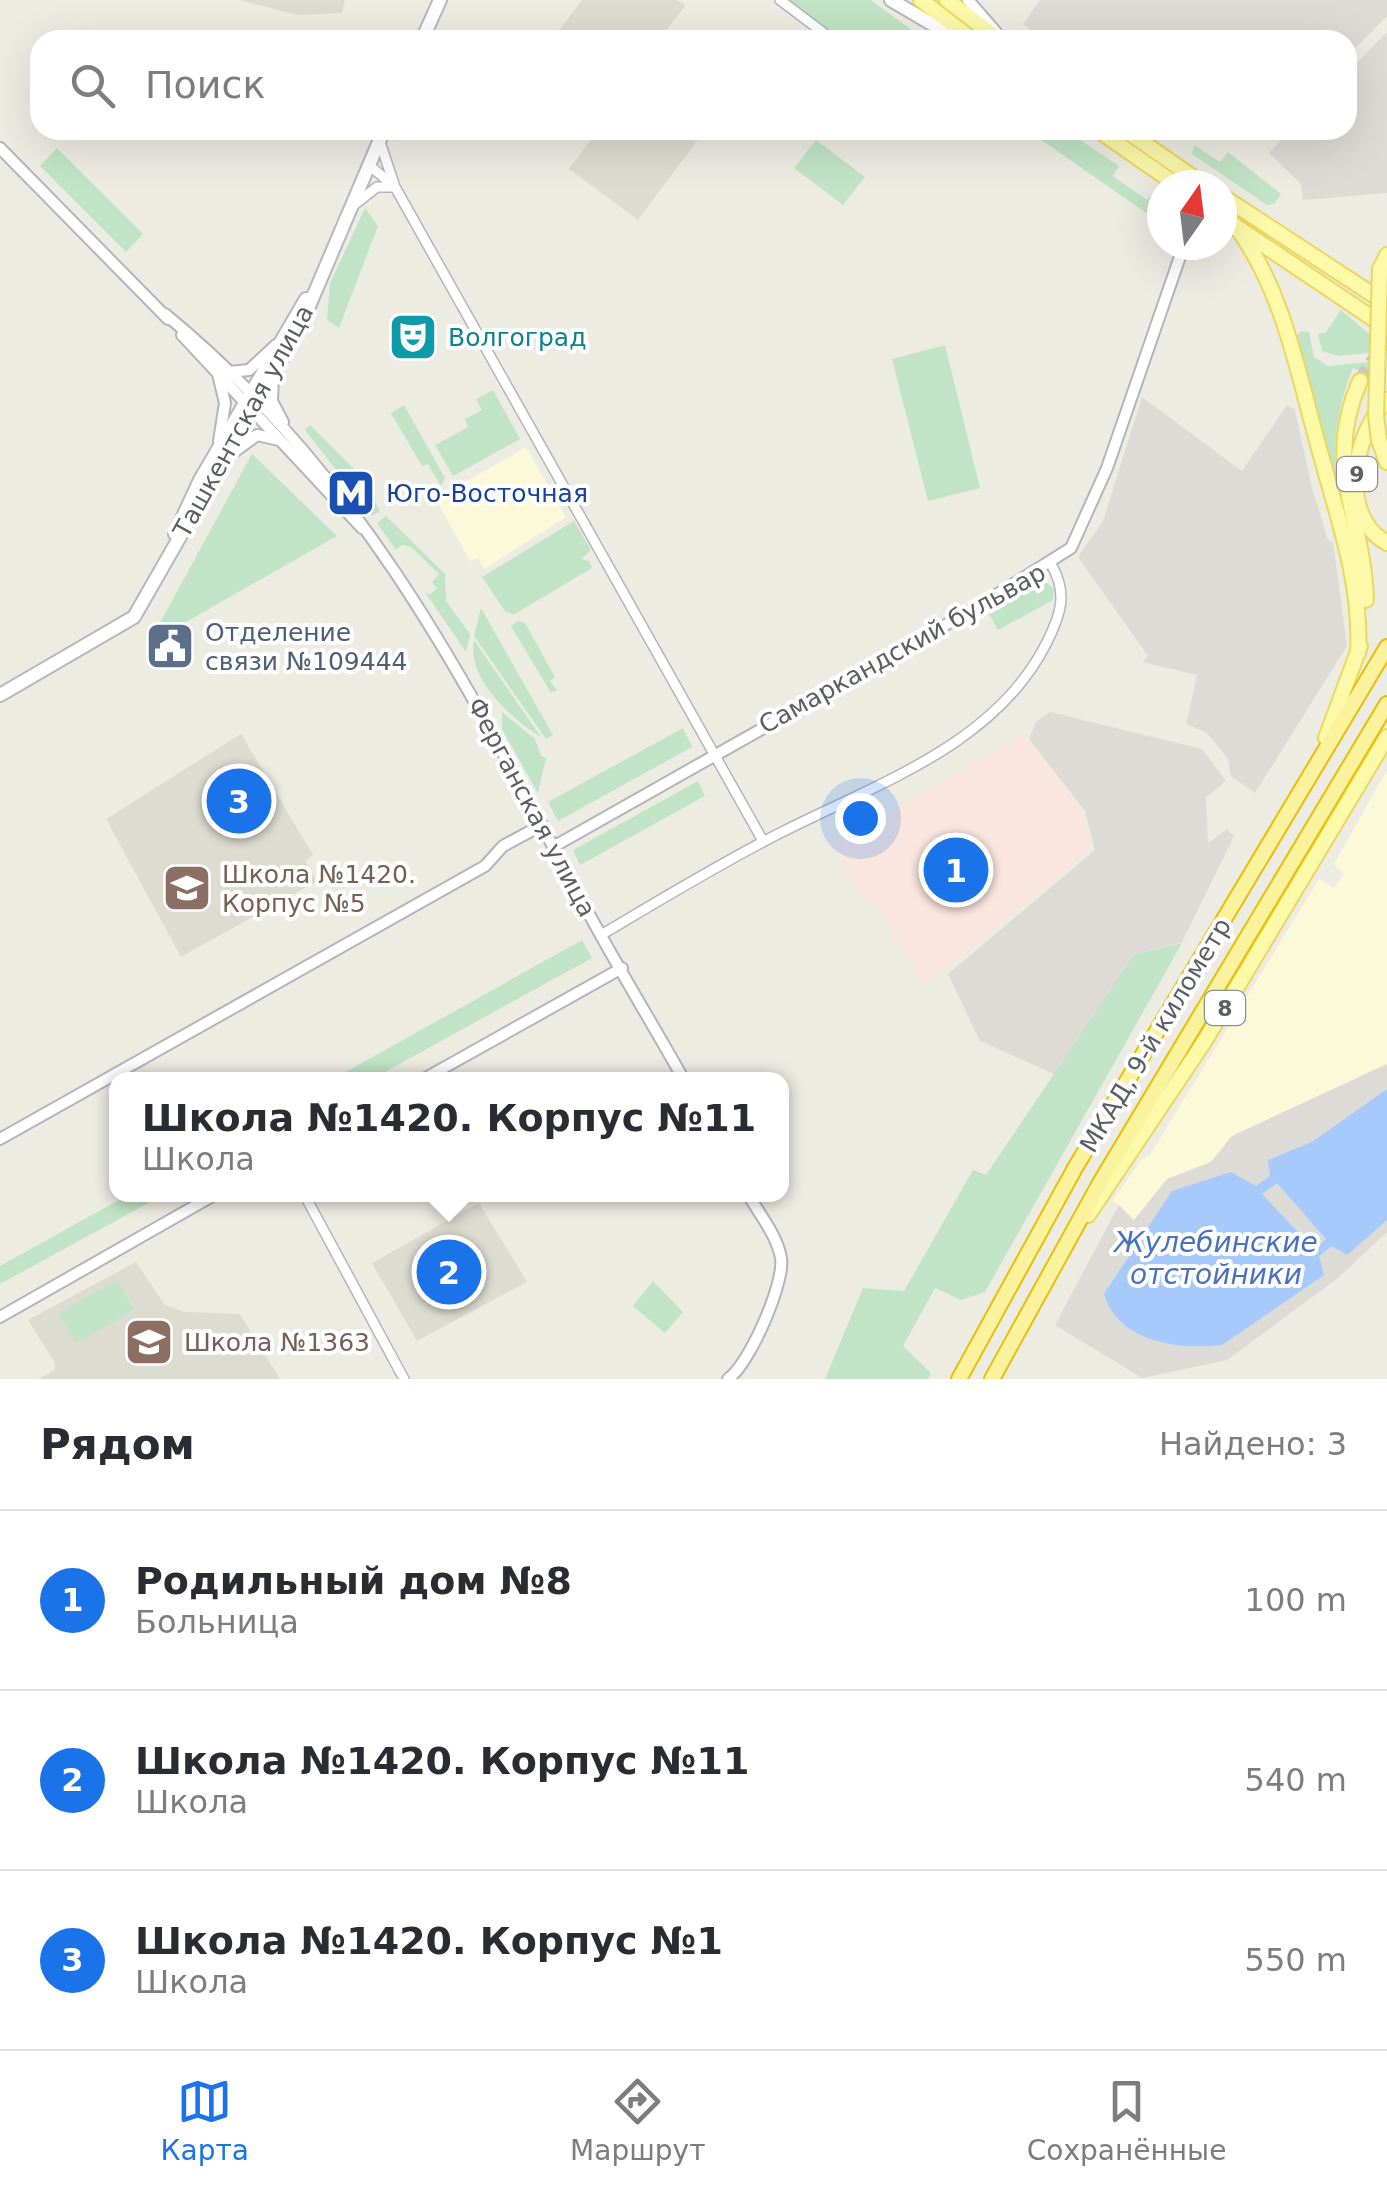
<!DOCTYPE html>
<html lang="ru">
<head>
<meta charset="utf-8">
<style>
  body { margin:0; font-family:"DejaVu Sans",sans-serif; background:#f7f7f7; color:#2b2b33 }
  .compass { position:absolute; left:1147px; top:170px; width:90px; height:90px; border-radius:50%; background:#fff; box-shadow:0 10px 40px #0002; rotate:14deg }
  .you { position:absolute; left:860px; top:818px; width:35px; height:35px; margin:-25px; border:8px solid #fff; border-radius:50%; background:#1a73e8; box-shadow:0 0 0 15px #1a73e833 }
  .badge { display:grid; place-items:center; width:65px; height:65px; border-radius:50%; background:#1a73e8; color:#fff; font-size:32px; font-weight:700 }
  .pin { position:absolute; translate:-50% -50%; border:5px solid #fff; box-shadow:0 2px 10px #0006 }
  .popup { position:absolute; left:109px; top:1072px; width:680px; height:130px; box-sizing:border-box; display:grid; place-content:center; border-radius:20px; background:#fff; filter:drop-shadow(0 2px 8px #0005); font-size:32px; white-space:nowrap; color:#7c7c81 }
  .popup b { font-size:38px; color:#2b2b33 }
  .popup::after { content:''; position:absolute; left:50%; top:100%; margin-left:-20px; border:20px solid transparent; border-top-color:#fff }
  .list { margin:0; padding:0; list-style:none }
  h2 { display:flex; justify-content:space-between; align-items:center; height:130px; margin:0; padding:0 40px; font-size:42px }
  h2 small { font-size:32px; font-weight:400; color:#7c7c81 }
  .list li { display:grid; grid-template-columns:65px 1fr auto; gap:30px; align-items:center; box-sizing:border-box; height:180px; padding:0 40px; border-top:2px solid #e1e1e2 }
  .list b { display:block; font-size:38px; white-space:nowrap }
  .list p { margin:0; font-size:32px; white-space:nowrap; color:#7c7c81 }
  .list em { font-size:32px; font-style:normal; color:#7c7c81 }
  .icon { flex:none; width:55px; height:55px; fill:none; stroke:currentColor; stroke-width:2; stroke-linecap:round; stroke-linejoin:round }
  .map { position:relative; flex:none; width:1387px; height:1379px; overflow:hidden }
  .search { position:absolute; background:#fff; box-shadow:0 10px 40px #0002; left:30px; right:30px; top:30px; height:110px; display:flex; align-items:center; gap:25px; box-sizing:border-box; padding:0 35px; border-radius:30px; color:#7c7c81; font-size:38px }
  .sheet { height:670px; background:#fff }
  nav { display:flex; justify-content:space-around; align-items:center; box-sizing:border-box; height:140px; border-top:2px solid #e1e1e2; background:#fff; font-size:28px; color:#7c7c81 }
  nav a { display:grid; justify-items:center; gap:5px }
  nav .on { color:#1a73e8 }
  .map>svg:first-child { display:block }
  .commercial { fill:#fcf9d9 }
  .industrial { fill:#dcdbd5 }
  .education { fill:#dddcd1 }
  .medical { fill:#fae5df }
  .green { fill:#c0e4c5 }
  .water { fill:#a5cafb; fill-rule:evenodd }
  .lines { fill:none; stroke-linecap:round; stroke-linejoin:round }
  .primary-tunnel { stroke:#c8c8c3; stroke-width:14; stroke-dasharray:14 7; stroke-linecap:butt }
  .minor-casing { stroke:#b3b5ba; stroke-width:12 }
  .tertiary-casing { stroke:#b3b5ba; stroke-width:14 }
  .secondary-casing { stroke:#b6b8bf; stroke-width:16 }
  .primary-casing { stroke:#ecd75e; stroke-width:18 }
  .trunk-casing { stroke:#e7bf09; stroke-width:18 }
  .minor { stroke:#fff; stroke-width:9 }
  .tertiary { stroke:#fff; stroke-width:10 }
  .secondary { stroke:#fff; stroke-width:12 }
  .primary { stroke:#fcf9a9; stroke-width:14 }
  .trunk { stroke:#faf29c; stroke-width:14 }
  .primary-bridge-casing { stroke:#ecd75e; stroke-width:18; stroke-linecap:butt }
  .primary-bridge { stroke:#fcf9a9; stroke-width:14 }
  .labels { text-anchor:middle; stroke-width:8; stroke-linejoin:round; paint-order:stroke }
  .shield { fill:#fff; stroke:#8c8e92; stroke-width:2.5 }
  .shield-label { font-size:22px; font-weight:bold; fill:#5b5e63 }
  .culture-label { font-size:25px; fill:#0d838f; stroke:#fff; text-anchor:start }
  .street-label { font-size:25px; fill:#5b5e63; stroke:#fff }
  .transit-label { font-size:25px; fill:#164399; stroke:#fff; text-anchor:start }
  .service-label { font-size:25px; fill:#4e5e75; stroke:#fff; text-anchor:start }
  .education-label { font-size:25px; fill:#785e54; stroke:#fff; text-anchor:start }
  .water-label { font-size:28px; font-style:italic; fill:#4872be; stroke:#fff }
</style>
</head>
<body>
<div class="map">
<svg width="1387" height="1379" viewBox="0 0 1387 1379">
  <rect width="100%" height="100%" fill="#edece3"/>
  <path class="commercial" d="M526,447L566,517L484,569L478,558L470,561L436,499Z
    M1387,770V1064L1232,1136L1211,1162L1167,1179L1134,1221L1113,1200L1141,1160L1150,1155L1319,879L1334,888L1344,874L1334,864Z"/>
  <path class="industrial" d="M1040,0H1387V16L1347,57V40H1104L1098,34L1093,40H1044L1023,24Z
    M1387,32V193L1303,200L1301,184L1269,153L1291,130H1347V73Z
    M1142,397L1242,471L1287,405L1295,410L1312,488L1328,540L1333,542L1347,646L1255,793L1231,776L1228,759L1207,733L1186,724L1197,675L1142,662L1148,656L1078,557L1103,521Z
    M1050,712L1202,749L1226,781L1206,797L1208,843L1227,829L1234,836L1182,942L1134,955L1056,1075L980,1041L948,974L1095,850L1085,811L1029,739L1036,722Z
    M1387,1064V1232L1338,1278L1227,1360L1142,1378L1055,1325L1119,1205L1134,1220L1167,1179L1211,1162L1232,1136Z"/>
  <path class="education" d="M240,0H345L342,13L297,15Z
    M582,0H677L685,6L659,40H552Z
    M598,130H705L638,220L569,169Z
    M241,734L313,855L305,861L317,881L181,957L106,819Z
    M479,1203L527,1282L417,1341L372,1263Z
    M136,1262L165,1305L185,1312L240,1314L280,1379H39L54,1370L55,1363L28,1320Z"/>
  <path class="medical" d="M1024,735L1084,813L1090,850L924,985L877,905L857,890L833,844Z"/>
  <path class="green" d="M783,0H871L925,40H836Z
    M1027,130H1065L1119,166L1113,176L1147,200L1156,189L1162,193V224Z
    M816,140L865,177L843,205L794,168Z
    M1194,145L1220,162L1228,152L1281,194L1274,204L1267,205L1192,154Z
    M57,148L143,234L126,252L40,166Z
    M365,208L378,226L339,328L327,320L330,283Z
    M1341,310L1387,349V351L1339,356L1322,351L1318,334L1326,332Z
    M1301,331L1309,332L1314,357L1328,366L1369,362V375L1353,368C1336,411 1331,447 1338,493L1294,338Z
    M945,345L980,488L928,501L892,359Z
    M493,390L520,439L453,476L435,445L468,427L465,419L482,410L476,399Z
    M404,405L445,478L441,486L428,464L422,466L391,413Z
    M310,425L358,473L380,511L372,516L305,430Z
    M252,454L337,536L149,643Z
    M386,516L445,574L446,601L470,634L466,652L425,592L430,595L437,588L432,582L439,574L411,547L402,545L396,550L377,523Z
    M574,521L591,550L581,559L589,561L592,568L513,615L505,611L482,577Z
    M1046,582L1054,589L1053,600L998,630L988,612Z
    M481,608L553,735L546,739L474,636Z
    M518,621L525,623L555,677L550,681L557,690L551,693L511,626Z
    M474,640L541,737C511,719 466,678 474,640Z
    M502,712L535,739L541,756L546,758L538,793L502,729Z
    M683,728L692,747L558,821L548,802Z
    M698,781L705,796L580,865L573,850Z
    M582,940L592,958L372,1079H333Z
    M1182,943L985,1292L961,1300L935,1288L903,1346L931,1373L928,1379H825L863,1288L904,1291L973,1170L986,1175L1134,955Z
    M128,1195H163L0,1284V1266Z
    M117,1280L134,1310L76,1343L59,1313Z
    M653,1281L683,1312L665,1333L633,1306Z"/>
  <path class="water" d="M1387,1089V1220L1347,1255L1332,1246L1319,1256L1324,1275L1222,1345C1178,1350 1118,1342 1104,1294L1172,1191L1231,1172L1256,1186L1270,1176L1268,1160L1312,1142ZM1277,1183L1326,1239L1314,1249L1262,1194Z"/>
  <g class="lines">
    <path class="primary-tunnel" d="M1360,381L1387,340"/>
    <g class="minor-casing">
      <path id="minor" d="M780,0L833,40
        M380,142L394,184
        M369,165L395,187L763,841
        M354,205L377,187H395
        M601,935C660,900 719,864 780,833C876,784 996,745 1047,642C1061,614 1068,593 1051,564
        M304,1194L404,1379"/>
    </g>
    <g class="tertiary-casing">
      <path id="tertiary" d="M968,0L996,32
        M0,148L168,319
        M165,314C359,473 461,672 575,888C609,953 648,1016 684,1080
        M182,335L362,528
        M228,372L249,370L276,345
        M218,374L225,403L219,441
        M273,377L272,401L283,422
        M226,458L257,435L279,440
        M553,847L972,610L1071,548L1107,468L1184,245
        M422,1080L622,968
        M0,1139L485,866L503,846L542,825
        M0,1317L216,1194
        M728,1379C749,1365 785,1283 781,1258C777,1235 759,1214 748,1194"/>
    </g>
    <g class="secondary-casing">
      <path id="secondary" d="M891,0L959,40
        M422,40L440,0
        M175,534L200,480L306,299
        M0,695L134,617L301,325L384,130"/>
    </g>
    <g class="primary-casing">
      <path id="primary" d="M921,0L973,40
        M947,0L999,40
        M1098,130L1177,185
        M1125,130L1204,185
        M1222,196L1387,304
        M1222,217L1387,328
        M1235,225C1284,291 1298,374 1320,452C1338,519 1362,584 1358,653
        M1380,269L1387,255
        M1360,381C1322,467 1364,517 1366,600
        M1387,400C1353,435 1338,516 1387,543
        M1379,440L1387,462
        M1326,738L1360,646
        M1088,1215L1204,1042L1387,737"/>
    </g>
    <g class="trunk-casing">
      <path id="trunk" d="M959,1379L1075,1168L1387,647
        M992,1379L1100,1183L1387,704"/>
    </g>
    <use href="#minor" class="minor"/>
    <use href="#tertiary" class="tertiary"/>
    <use href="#secondary" class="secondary"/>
    <use href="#primary" class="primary"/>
    <use href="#trunk" class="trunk"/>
    <g class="primary-bridge-casing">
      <path id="primary-bridge" d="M1379,440L1376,416L1380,269"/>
    </g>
    <use href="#primary-bridge" class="primary-bridge"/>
  </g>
  <defs>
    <g id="theatre-square" transform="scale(2.5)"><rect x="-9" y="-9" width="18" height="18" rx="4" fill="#0f9aa8" stroke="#fff"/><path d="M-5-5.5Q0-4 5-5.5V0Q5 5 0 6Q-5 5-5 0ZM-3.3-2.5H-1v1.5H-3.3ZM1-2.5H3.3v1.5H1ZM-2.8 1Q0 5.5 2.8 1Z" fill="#fff"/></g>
    <g id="metro-square" transform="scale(2.5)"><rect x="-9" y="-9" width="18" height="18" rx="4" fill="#1a4fb4" stroke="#fff"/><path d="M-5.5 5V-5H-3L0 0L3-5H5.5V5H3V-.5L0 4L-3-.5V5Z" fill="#fff"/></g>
    <g id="civic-square" transform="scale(2.5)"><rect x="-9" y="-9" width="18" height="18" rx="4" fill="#5c6f8a" stroke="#fff"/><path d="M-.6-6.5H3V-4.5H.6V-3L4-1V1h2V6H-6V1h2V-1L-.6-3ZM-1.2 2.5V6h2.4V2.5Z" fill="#fff"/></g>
    <g id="school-square" transform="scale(2.5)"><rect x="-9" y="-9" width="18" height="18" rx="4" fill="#8d6e63" stroke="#fff"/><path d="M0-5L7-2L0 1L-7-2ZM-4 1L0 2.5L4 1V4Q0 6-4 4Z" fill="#fff"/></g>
  </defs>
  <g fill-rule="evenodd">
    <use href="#theatre-square" x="413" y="337"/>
    <use href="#metro-square" x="351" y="493"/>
    <use href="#civic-square" x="170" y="646"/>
    <use href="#school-square" x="187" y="888"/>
    <use href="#school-square" x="149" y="1342"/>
  </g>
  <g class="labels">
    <g class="shield">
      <rect x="1337" y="457" width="40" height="34" rx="8"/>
      <rect x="1205" y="991" width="40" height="34" rx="8"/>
    </g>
    <g class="shield-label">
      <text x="1357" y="482">9</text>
      <text x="1225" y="1016">8</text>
    </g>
    <g class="culture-label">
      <text x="448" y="346">Волгоград</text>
    </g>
    <g class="street-label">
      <text transform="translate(243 421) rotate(-61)" y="9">Ташкентская улица</text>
      <text transform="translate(902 648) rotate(-29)" y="9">Самаркандский бульвар</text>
      <text transform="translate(532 807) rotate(62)" y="9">Ферганская улица</text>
      <text transform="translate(1155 1035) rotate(-59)" y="9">МКАД, 9-й километр</text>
    </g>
    <g class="transit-label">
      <text x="386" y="502">Юго-Восточная</text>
    </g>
    <g class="service-label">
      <text x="205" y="641">Отделение<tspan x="205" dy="29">связи №109444</tspan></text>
    </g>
    <g class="education-label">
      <text x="222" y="883">Школа №1420.<tspan x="222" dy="29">Корпус №5</tspan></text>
      <text x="184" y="1351">Школа №1363</text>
    </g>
    <g class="water-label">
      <text x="1216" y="1252">Жулебинские<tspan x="1216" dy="32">отстойники</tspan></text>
    </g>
  </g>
</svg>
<svg class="compass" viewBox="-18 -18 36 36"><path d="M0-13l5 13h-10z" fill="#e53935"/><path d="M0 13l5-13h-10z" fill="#7c7c81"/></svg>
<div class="you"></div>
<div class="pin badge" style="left:956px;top:870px">1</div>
<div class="pin badge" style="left:449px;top:1272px">2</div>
<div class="popup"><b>Школа №1420. Корпус №11</b>Школа</div>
<div class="pin badge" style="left:239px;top:801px">3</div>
<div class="search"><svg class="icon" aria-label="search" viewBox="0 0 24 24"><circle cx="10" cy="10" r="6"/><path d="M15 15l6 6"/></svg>Поиск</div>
</div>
<section class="sheet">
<h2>Рядом<small>Найдено: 3</small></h2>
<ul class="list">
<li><span class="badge">1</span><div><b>Родильный дом №8</b><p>Больница</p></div><em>100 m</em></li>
<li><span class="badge">2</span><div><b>Школа №1420. Корпус №11</b><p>Школа</p></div><em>540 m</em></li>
<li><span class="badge">3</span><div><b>Школа №1420. Корпус №1</b><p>Школа</p></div><em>550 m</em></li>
</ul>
</section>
<nav>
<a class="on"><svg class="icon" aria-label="map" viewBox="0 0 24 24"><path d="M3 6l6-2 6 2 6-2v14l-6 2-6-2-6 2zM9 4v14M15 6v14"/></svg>Карта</a>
<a><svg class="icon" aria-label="directions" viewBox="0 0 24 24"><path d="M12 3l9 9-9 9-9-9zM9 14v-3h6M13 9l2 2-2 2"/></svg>Маршрут</a>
<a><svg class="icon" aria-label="saved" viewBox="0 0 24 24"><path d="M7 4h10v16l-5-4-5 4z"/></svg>Сохранённые</a>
</nav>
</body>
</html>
